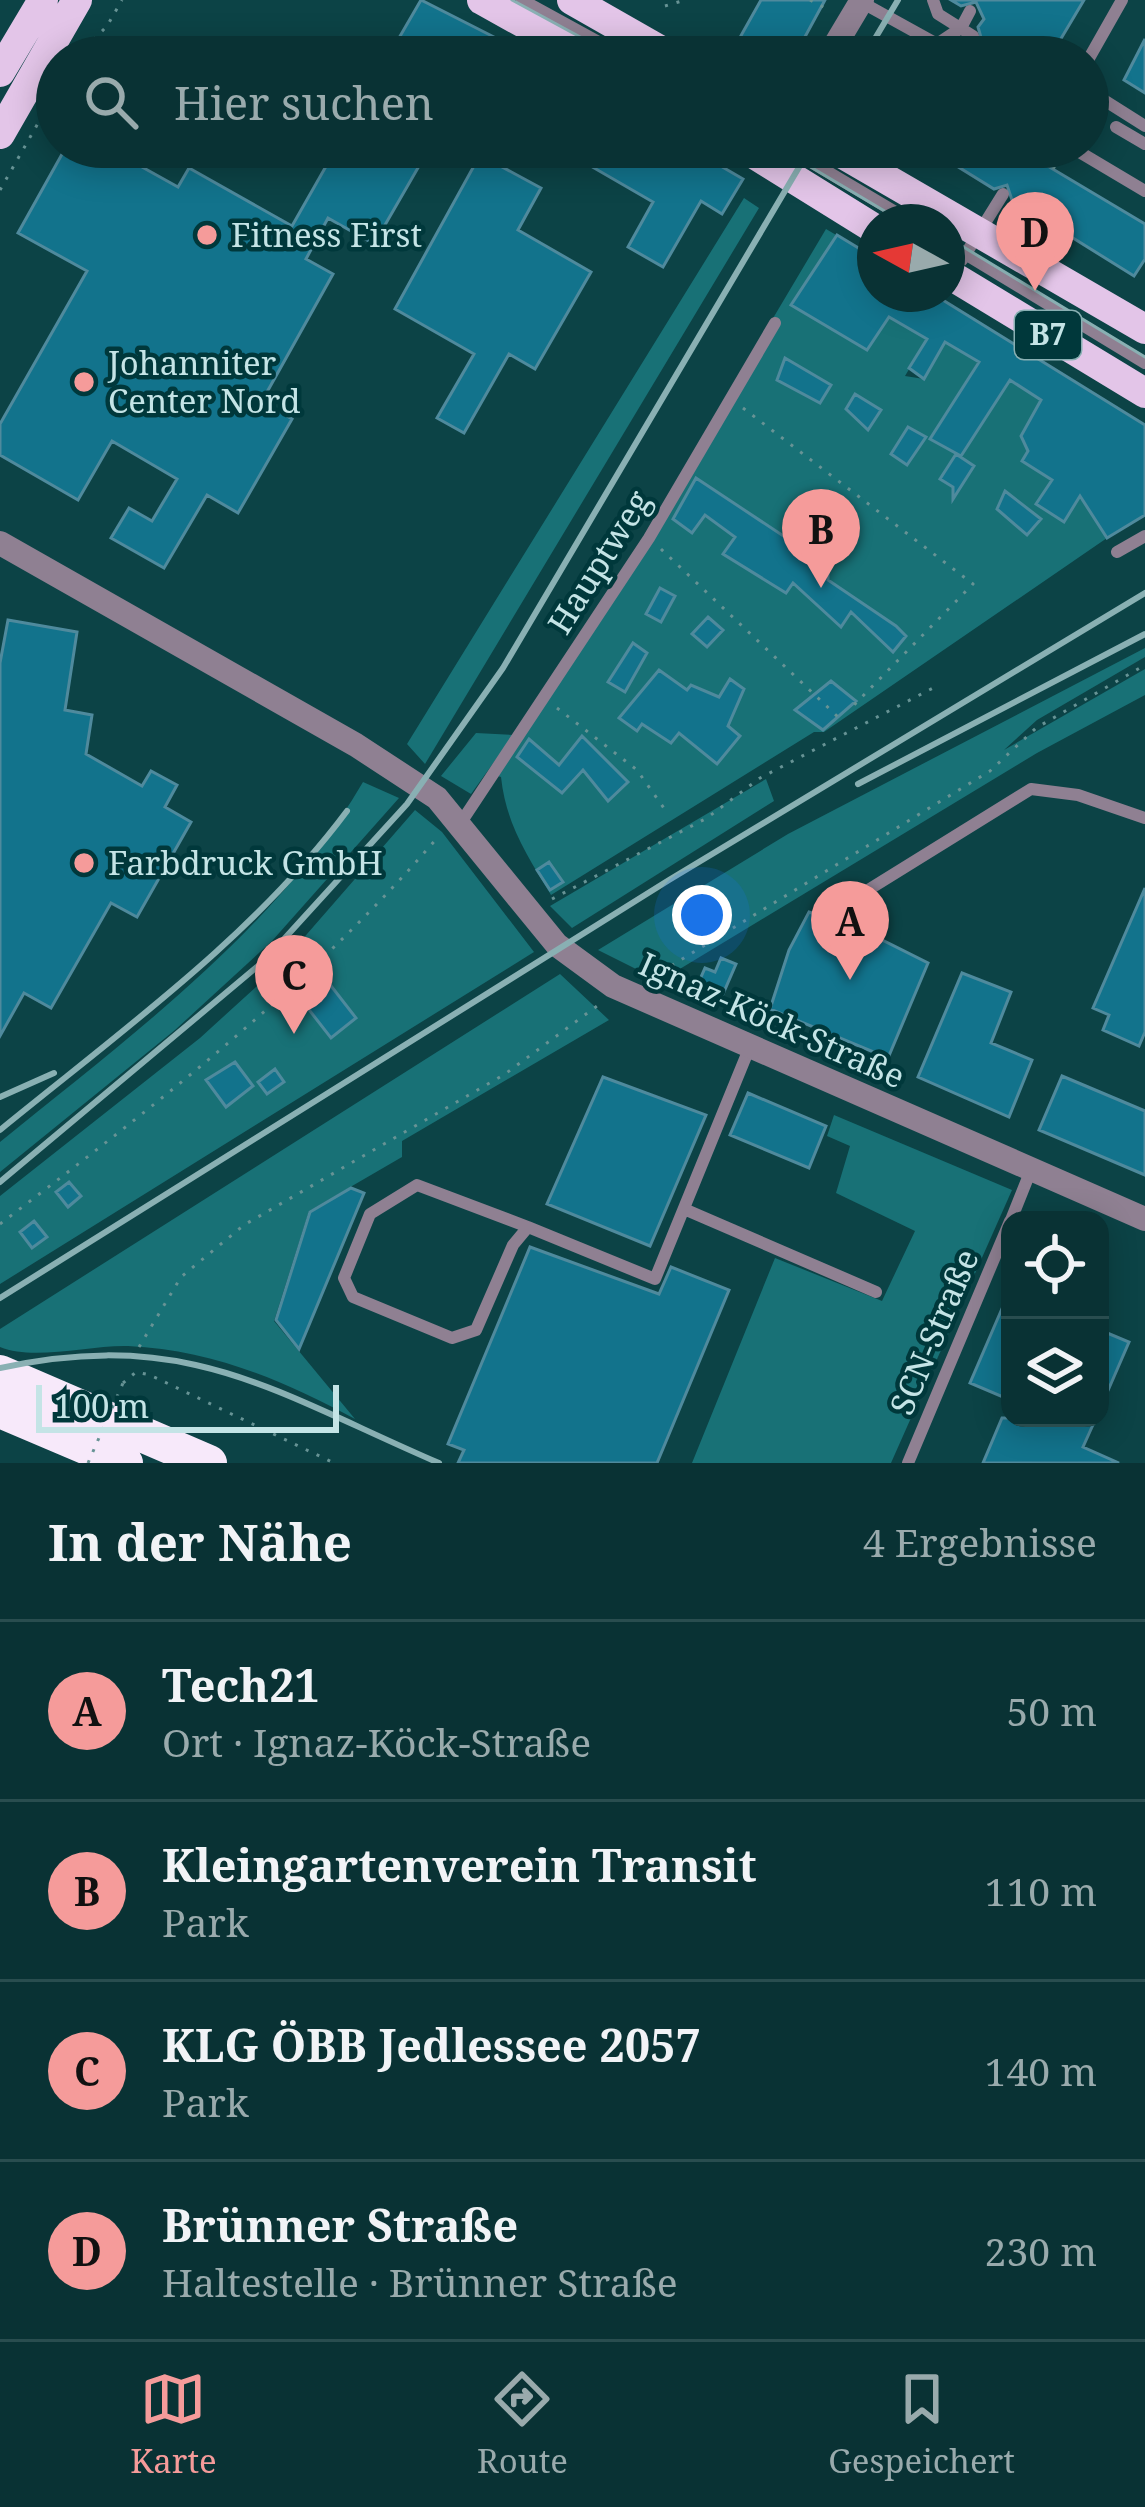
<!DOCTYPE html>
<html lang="de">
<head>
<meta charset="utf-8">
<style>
  body { margin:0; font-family:"Noto Serif",serif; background:#123a3c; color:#f1f3f6 }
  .controls { position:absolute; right:36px; bottom:36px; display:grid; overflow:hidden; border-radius:24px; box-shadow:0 6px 30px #0003 }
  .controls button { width:108px; height:108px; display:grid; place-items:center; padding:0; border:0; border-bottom:3px solid #294d4f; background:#093234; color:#f1f3f6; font:60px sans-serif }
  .compass { position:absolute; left:857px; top:204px; width:108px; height:108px; border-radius:50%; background:#093234; box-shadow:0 6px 30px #0003; rotate:278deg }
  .scale { position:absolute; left:36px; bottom:30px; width:303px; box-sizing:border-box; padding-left:12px; border:6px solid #c4e4e6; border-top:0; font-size:33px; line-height:42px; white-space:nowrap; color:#c4e4e6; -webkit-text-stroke:9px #00383b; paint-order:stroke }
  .you { position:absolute; left:702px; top:915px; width:42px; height:42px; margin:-30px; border:9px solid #fff; border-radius:50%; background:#1a73e8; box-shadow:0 0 0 18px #1a73e833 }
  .badge { display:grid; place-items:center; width:78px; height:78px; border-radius:50%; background:#f59b9a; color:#111; font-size:39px; font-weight:700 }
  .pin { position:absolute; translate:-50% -99px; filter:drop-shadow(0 3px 6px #0008) }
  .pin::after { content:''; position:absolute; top:63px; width:42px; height:36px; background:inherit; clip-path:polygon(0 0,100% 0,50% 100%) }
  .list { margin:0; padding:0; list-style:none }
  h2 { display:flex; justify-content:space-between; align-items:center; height:156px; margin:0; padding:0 48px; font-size:51px }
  h2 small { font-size:39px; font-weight:400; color:#99aaac }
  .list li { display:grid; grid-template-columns:78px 1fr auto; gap:36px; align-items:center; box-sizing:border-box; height:180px; padding:0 48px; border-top:3px solid #294d4f }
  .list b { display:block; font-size:45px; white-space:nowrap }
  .list p { margin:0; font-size:39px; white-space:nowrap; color:#99aaac }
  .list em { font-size:39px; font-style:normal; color:#99aaac }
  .icon { flex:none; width:66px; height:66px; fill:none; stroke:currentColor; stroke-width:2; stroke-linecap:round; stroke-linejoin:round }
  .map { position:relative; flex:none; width:1145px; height:1463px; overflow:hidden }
  .search { position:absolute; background:#093234; box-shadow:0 6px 30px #0003; left:36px; right:36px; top:36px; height:132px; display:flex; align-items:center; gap:30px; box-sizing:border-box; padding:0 42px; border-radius:66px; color:#99aaac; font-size:45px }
  .sheet { height:876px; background:#093234 }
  nav { display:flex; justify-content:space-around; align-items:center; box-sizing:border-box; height:168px; border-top:3px solid #294d4f; background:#093234; font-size:33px; color:#99aaac }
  nav a { display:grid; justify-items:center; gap:6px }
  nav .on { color:#f59b9a }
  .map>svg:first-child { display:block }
  .green { fill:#187176 }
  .building { fill:#12738c; stroke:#4f8a9d; stroke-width:3 }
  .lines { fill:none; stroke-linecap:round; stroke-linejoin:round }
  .path { stroke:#679395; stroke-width:3; stroke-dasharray:3 9; stroke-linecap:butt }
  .service { stroke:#8f8092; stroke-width:12 }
  .minor { stroke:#8f8092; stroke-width:24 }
  .primary { stroke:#e3c5e8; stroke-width:30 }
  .motorway { stroke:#f7e9fa; stroke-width:36 }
  .tram { stroke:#89b0b3; stroke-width:3 }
  .rail { stroke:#89b0b3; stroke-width:6 }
  .path-bridge { stroke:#679395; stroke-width:3; stroke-dasharray:3 9; stroke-linecap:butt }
  .poi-dot { fill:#f59b9a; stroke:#00383b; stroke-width:4.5 }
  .labels { text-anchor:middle; stroke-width:9; stroke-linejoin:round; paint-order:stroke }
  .shield { fill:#00383b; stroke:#89b0b3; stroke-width:3 }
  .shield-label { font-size:30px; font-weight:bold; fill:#c4e4e6 }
  .poi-label { font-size:33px; fill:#c4e4e6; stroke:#00383b; text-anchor:start }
  .street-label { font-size:33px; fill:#c4e4e6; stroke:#00383b }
</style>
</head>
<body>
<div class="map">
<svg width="1145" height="1463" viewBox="0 0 1145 1463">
  <rect width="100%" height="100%" fill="#0c4346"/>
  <path class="green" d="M744,198L759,208L425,764L407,744Z
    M826,229L875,258C875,309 885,314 927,339L905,376L924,379L945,342L978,361L930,439L961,456L1010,380L1041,400L1021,435L1028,451L1022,461L1083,501L1107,538L824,732H814L551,895C527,855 506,824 501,777L494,775L512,737L471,794L441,776L476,733L515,735L645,534Z
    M1145,648V657L1037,720L1004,750L1145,669V695L1037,753L660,981L598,950L788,834Z
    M766,779L774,801L572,928L550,906Z
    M363,782L399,798L272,941L175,1030L0,1172V1142C129,1037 278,928 363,782Z
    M415,810L442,832L534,952L0,1284V1196L200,1038L280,965Z
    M560,974L609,1020L402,1141V1157L309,1211L274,1321L355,1419C282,1380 212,1350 128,1346C89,1345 34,1361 0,1347V1329Z
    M834,1115L1012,1190L891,1463H692L775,1258L882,1301L915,1231L836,1193L850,1146L827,1136Z"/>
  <path class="building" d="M421,0L494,37L482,57H388Z
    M761,0H825L794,57H729Z
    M951,0H1084L1050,57L1035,49L1030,57H960L967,45L982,41L978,27L984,19L976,2L961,6Z
    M1145,39V93L1124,80Z
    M66,147H106L178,187L189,168L292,226L337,147H430L374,244L328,218L306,259L333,274L262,401L292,419L238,513L207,495L164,568L111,538L129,508L152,521L177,479L112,441L78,500L0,455V424L87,271L18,233Z
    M589,147H688L743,179L722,214L701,201L663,267L628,247L653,202L582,161Z
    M926,147H1016L1021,162L1036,159L1145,224V259L1134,276L1012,200L1007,185L994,189Z
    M480,155L541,188L518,230L591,272L535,369L509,354L464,433L437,418L474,354L395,309Z
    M837,235L875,258V294H933L1145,425V515L1107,538L1080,496L1064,522L1036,504L1052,480L1022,461L1028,451L1021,436L1041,400L1010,380L961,456L930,439L979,362L945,342L924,379L909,368L927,339L889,317L867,350L791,305Z
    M785,358L831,385L820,403L777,380Z
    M855,394L881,410L868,430L846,409Z
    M908,427L926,437L907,465L891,454Z
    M956,454L974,466L953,499V487L940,479Z
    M696,478L794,543L792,547L828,572V580L896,626L906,636L893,652L851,612L841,627L793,583L786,593L723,554L735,537L705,515L692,533L673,519Z
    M1005,491L1041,519L1027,535L997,509Z
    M660,588L675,596L661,622L646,614Z
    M708,617L723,630L707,647L692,634Z
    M8,620L77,632L65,710L92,715L86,754L142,786L151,771L177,785L165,807L191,822L137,917L111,903L51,1008L24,993L0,1036V663Z
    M633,643L647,653L625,692L608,682Z
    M659,670L687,690L691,685L719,697L730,679L744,689L728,726L740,736L717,764L679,733L671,743L642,724L637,731L619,718Z
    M831,681L856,701L823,730L795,710Z
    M582,736L628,782L608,801L583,770L562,793L517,757L529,739L559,765Z
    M549,862L563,882L550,890L537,870Z
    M1145,888V1032L1139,1046L1103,1030L1109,1015L1093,1008Z
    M809,912L862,930L928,963L888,1058L770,1009L789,950Z
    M721,958L736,964L723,994L698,984L705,968L715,972Z
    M962,973L1011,992L991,1043L1032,1060L1009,1117L918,1077Z
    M328,982L356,1018L331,1038L303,1002Z
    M235,1062L253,1086L226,1107L206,1080Z
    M275,1069L284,1082L267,1094L258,1082Z
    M1062,1076L1145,1111V1175L1039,1130Z
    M603,1077L706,1115L650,1246L547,1204Z
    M748,1093L826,1126L809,1168L730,1135Z
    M69,1182L81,1196L68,1207L56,1192Z
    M351,1188L364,1193L299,1349L276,1320L310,1212Z
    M34,1221L47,1237L32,1248L20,1232Z
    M530,1247L659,1294L671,1267L729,1290L657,1463H458L464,1450L448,1444Z
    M1010,1290V1400L970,1383Z
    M1100,1330L1129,1342L1100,1409Z
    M1002,1418H1096L1083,1447L1119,1463H983Z"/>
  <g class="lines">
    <path class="path" d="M810,0L827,9
      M665,6L685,0
      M77,57L107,26L122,0
      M1053,169L1059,159
      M0,190L57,90
      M1020,223L1028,209
      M743,408L973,584L853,706
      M661,549L838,717
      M557,708L637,770L668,814
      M552,899L707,818L760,778L933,688
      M651,978L990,771L1036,728L1145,665
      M0,1224C156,1105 309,987 438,837
      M139,1347L181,1277L244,1225L505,1074L597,1006
      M123,1383L136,1372L150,1375L334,1463"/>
    <path class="service" d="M522,0L626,57
      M933,0L938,14L973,36
      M861,2L937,44L961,28L970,11
      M1088,60L1122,0
      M1088,90L1145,126
      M1116,127L1145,144
      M786,147L912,222
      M1071,147L1145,191
      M1027,154L1031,147
      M947,243L1145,363
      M962,260L1003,194
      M1117,552L1145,536
      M460,824L649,538L775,323
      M839,908L1031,789L1078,795L1145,818
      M684,1209L876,1292
      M1011,1220L1031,1170
      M528,1227L417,1185L370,1214L344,1278L353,1297L452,1338L476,1330L513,1245L528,1227L655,1279L749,1049
      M908,1463L1010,1221"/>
    <path class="minor" d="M828,57L862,0
      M0,543L356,745L437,798L557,945L613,986L1145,1219"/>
    <path class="primary" d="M482,0L585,57
      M572,0L672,57
      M0,72L43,0
      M0,134L77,0
      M743,147L875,229
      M831,147L1145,329
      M947,273L1145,393"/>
    <path class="motorway" d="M0,1373L209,1463
      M0,1410L125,1463"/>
    <path class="tram" d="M512,0L617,57
      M777,147L903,222
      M947,237L1145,357"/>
    <path class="rail" d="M864,57L898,0
      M858,784L1145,634
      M0,1097L54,1073
      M0,1130C121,1031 253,937 347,811
      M0,1182L264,961L407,804L503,668L811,147
      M0,1298L669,880L1145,593
      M0,1368C188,1327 276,1393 439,1463"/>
    <path class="path-bridge" d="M88,1463L123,1383"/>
  </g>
  <g class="poi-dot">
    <circle cx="207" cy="235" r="12"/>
    <circle cx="84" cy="382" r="12"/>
    <circle cx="84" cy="863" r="12"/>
  </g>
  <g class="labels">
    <rect class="shield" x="1015" y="311" width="66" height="48" rx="9"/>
    <g class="shield-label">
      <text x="1048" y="345">B7</text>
    </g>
    <g class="poi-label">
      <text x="231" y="247">Fitness First</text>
      <text x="108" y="375">Johanniter<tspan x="108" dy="38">Center Nord</tspan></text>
      <text x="108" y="875">Farbdruck GmbH</text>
    </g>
    <g class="street-label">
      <text transform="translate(599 562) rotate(-58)" y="12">Hauptweg</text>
      <text transform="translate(772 1020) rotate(24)" y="12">Ignaz-Köck-Straße</text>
      <text transform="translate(934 1332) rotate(-67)" y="12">SCN-Straße</text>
    </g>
  </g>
</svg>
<div class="controls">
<button><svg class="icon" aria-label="locate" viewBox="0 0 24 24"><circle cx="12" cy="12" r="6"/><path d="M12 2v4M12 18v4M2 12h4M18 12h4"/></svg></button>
<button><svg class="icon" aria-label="layers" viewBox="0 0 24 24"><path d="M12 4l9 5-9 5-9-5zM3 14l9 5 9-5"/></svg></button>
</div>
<svg class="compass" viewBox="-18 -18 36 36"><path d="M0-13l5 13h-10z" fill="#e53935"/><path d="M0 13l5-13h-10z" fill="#99aaac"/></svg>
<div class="scale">100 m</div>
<div class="you"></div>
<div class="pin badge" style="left:850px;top:980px">A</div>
<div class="pin badge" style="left:821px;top:588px">B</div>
<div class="pin badge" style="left:294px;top:1034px">C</div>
<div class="pin badge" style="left:1035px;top:291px">D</div>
<div class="search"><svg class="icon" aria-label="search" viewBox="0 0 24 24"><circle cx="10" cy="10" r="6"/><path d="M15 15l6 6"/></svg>Hier suchen</div>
</div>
<section class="sheet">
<h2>In der Nähe<small>4 Ergebnisse</small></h2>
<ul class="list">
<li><span class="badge">A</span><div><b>Tech21</b><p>Ort · Ignaz-Köck-Straße</p></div><em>50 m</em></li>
<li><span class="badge">B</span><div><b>Kleingartenverein Transit</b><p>Park</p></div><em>110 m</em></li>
<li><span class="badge">C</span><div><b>KLG ÖBB Jedlessee 2057</b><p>Park</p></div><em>140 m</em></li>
<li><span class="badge">D</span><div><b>Brünner Straße</b><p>Haltestelle · Brünner Straße</p></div><em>230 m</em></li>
</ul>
</section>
<nav>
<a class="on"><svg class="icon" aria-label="map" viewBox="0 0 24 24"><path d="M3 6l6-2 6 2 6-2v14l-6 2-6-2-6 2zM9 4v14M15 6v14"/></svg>Karte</a>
<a><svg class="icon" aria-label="directions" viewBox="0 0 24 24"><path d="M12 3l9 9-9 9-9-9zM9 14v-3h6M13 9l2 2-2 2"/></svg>Route</a>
<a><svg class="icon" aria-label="saved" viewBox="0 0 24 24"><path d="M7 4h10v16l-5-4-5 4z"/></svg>Gespeichert</a>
</nav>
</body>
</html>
